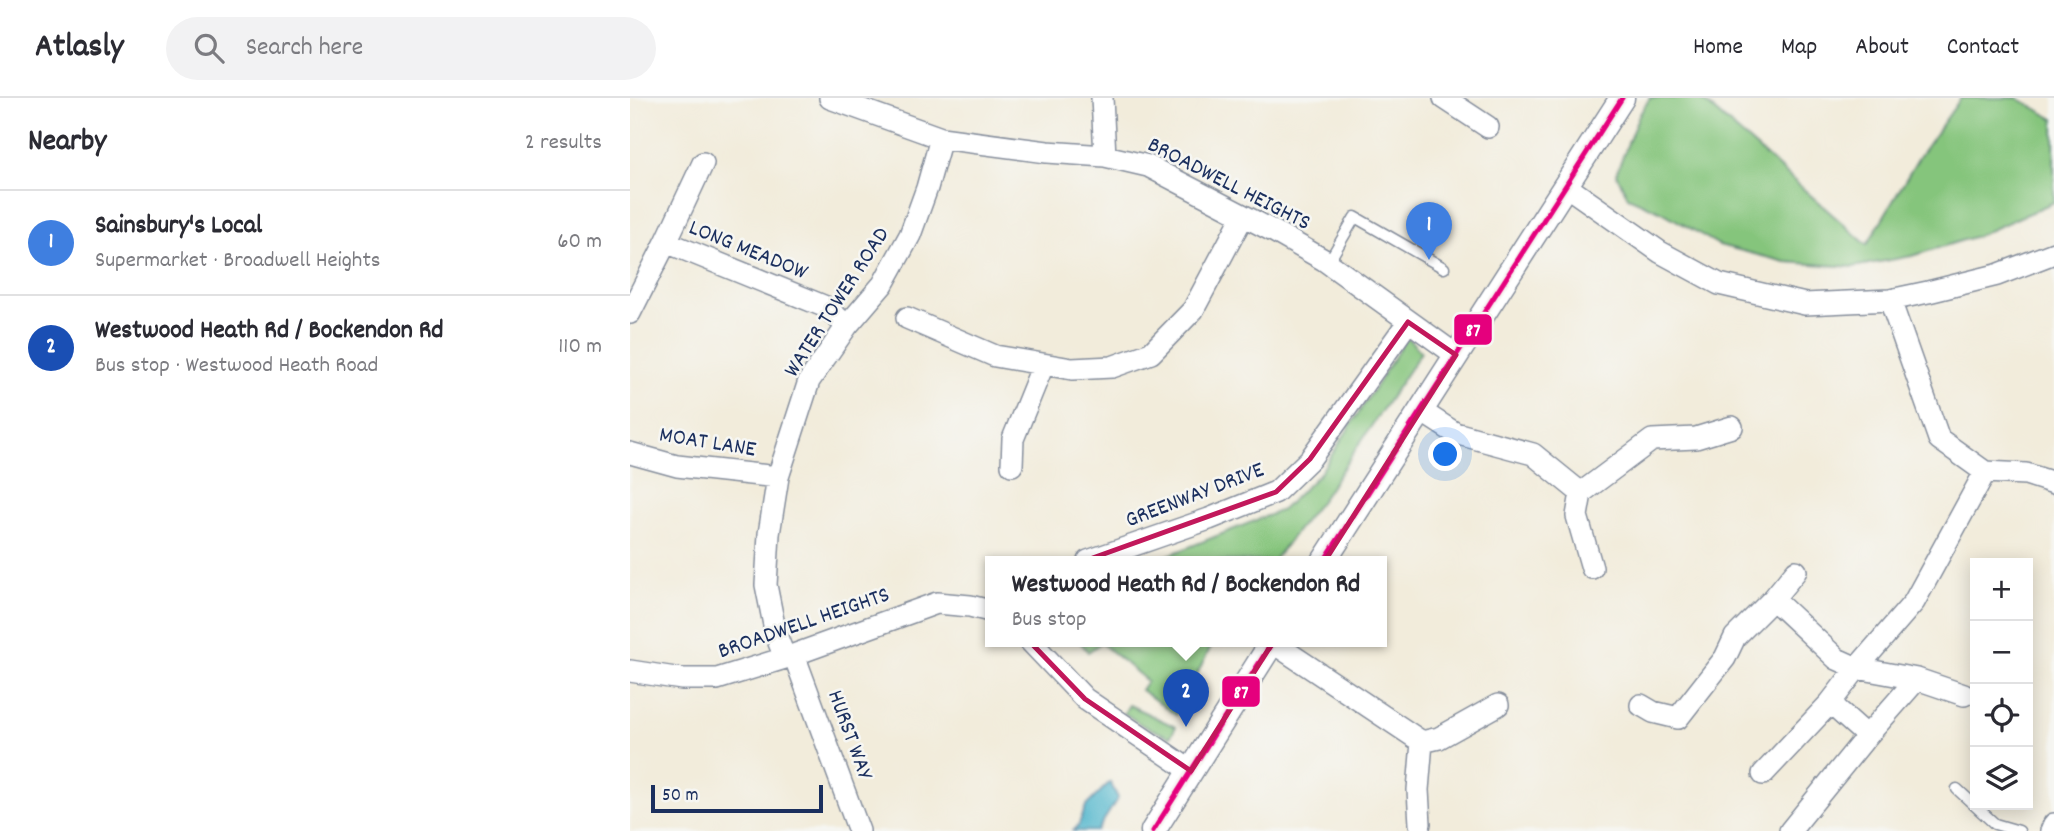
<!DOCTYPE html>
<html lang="en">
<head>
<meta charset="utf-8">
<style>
  body { margin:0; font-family:Dekko,sans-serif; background:#f2f2f3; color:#2b2b33 }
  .controls { position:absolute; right:21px; bottom:21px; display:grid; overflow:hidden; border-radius:0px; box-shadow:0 4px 18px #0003 }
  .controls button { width:63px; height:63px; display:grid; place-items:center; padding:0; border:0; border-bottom:2px solid #e1e1e2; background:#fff; color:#2b2b33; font:35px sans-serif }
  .scale { position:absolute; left:21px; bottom:18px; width:172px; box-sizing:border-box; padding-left:7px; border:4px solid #1b2f5e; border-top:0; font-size:19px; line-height:24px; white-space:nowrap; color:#1b2f5e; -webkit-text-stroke:5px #f6f6f2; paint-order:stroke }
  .you { position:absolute; left:816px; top:357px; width:24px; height:24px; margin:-18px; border:5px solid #fff; border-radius:50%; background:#1a73e8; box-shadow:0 0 0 10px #1a73e833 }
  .badge { display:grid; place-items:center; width:46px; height:46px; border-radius:50%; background:#d1495b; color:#fff; font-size:23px; font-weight:700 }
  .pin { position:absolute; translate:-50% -58px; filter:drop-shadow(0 2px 4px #0008) }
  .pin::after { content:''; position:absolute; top:37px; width:24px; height:21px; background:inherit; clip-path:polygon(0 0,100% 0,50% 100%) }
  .popup { position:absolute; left:355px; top:458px; width:402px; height:91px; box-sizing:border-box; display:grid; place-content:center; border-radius:0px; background:#fff; filter:drop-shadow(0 2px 5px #0005); font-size:23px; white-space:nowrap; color:#7c7c81 }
  .popup b { font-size:26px; color:#2b2b33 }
  .popup::after { content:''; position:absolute; left:50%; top:100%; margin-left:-14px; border:14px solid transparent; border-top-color:#fff }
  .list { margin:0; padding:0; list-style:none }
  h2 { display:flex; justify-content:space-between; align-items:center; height:91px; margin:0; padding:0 28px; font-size:30px }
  h2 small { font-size:23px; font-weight:400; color:#7c7c81 }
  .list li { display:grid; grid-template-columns:46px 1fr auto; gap:21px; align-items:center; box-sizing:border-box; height:105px; padding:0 28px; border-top:2px solid #e1e1e2 }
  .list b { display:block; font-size:26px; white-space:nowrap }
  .list p { margin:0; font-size:23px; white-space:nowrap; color:#7c7c81 }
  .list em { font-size:23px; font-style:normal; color:#7c7c81 }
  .icon { flex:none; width:38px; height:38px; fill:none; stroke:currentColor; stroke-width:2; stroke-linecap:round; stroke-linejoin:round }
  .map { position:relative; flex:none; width:1424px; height:733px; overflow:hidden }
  header { display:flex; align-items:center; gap:42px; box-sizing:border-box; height:98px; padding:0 35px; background:#fff; border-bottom:2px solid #e1e1e2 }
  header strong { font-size:33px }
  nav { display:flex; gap:38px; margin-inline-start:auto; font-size:24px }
  .search { width:490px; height:63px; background:#f2f2f3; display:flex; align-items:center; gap:18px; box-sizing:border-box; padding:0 24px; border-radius:38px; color:#7c7c81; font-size:26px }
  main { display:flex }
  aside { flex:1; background:#fff }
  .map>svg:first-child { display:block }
  .green { fill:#85c57c; stroke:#507a6d; stroke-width:2 }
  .water { fill:#4cb4cb; stroke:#347294; stroke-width:2 }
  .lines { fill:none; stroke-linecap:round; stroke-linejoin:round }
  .service-casing { stroke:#868e9c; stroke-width:13 }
  .minor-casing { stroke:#868e9c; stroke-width:24 }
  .tertiary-casing { stroke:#868e9c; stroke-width:27 }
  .service { stroke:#fff; stroke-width:10 }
  .minor { stroke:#fff; stroke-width:21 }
  .tertiary { stroke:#fff; stroke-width:24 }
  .bus-1-casing { stroke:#f6f6f2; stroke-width:10 }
  .bus-1 { stroke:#e5007d; stroke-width:5 }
  .marked { fill:none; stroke:#c2185b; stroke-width:5; stroke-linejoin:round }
  .labels { text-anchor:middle; stroke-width:5; stroke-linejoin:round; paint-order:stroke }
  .street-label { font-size:23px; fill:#1b2f5e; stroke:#f6f6f2 }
  .line-badge { stroke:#f6f6f2; stroke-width:2.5 }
  .badge-label { font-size:19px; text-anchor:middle; font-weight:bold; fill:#fff }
</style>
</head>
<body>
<header>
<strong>Atlasly</strong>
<div class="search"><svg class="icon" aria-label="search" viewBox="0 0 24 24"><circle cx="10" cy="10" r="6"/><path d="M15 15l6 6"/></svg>Search here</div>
<nav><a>Home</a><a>Map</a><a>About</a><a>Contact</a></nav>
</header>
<main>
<aside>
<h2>Nearby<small>2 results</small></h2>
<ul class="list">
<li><span class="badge" style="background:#3f7fe0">1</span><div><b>Sainsbury's Local</b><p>Supermarket · Broadwell Heights</p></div><em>60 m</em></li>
<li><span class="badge" style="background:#1a4fb4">2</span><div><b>Westwood Heath Rd / Bockendon Rd</b><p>Bus stop · Westwood Heath Road</p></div><em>110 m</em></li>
</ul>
</aside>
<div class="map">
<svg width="1424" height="733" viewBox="0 0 1424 733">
  <rect width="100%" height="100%" fill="#f6f6f2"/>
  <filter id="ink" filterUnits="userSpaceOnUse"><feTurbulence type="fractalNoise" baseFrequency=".0143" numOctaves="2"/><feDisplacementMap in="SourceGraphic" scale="14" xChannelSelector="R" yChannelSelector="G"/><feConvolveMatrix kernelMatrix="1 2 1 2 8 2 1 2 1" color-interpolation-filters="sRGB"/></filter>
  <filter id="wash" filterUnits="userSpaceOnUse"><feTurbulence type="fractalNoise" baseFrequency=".00686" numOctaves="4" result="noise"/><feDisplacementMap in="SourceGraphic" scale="28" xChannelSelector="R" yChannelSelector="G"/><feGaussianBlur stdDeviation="1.57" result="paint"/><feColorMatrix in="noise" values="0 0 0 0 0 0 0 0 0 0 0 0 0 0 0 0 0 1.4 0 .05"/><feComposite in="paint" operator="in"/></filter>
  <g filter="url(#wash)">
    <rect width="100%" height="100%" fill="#f2ecdb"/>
    <path class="green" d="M1020,0H1070L1237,147L1289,59L1331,0H1387L1424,21V104L1347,138L1282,158L1223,169L1155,164L1089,147L1032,114L998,99L986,76L1008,19Z
      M777,239L791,254L693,400L643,463H524L652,412L690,375Z
      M449,543H584L546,617L511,592L517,583L471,545L458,554Z
      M499,607L546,629L540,639L512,627L494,615Z"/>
    <path class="water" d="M480,684L488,700L467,733H443L448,728L456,708Z"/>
  </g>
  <g filter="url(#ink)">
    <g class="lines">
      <g class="service-casing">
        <path id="service" d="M698,165L725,119L814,170
          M1327,691L1365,726L1389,733"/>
      </g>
      <g class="minor-casing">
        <path id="minor" d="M200,0L311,40L417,54L475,58L518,68L645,134L694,162L826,257
          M472,0L475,58
          M814,0L858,29
          M936,88L1030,154L1089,186L1175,206L1260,202L1298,194L1367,177L1424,155
          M36,144L73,65
          M1260,202L1309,341L1355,374L1396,376L1424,385
          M0,215L36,144L196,209L217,228
          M277,220L365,258L442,271L482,269L521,255L563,212L613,118
          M791,313L825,335L903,356L951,395L947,418L962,470
          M0,355L47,368L148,379
          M382,367L383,341L413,267
          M951,395L1022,342L1066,340L1102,329
          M458,463L579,421L646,394L680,361L778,224
          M1143,501L1207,561L1227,570L1284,504L1355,374
          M400,543L455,601L561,673
          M642,544L792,644L788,692L790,726
          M164,557L229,733
          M155,560L146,537L136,487L139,436L148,379L179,283L217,228L253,186L280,137L297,90L311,40
          M0,573L52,581H87L155,560L307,505L340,508L360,513
          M1011,607L1023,614L1048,620L1095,560L1105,539L1143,501L1166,473
          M1237,638L1287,581
          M792,644L809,640L868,607
          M1133,676L1200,605L1227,570L1287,581L1334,597
          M1160,733L1237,638L1200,605
          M1421,733L1424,726"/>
      </g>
      <g class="tertiary-casing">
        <path id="tertiary" d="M694,463L992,0
          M523,733L643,543"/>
      </g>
      <use href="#service" class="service"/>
      <use href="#minor" class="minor"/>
      <use href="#tertiary" class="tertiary"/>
      <g class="bus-1-casing">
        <path id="bus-1" d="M694,463L992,0
          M523,733L643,543"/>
      </g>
      <use href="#bus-1" class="bus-1"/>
    </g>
  </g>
  <path class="marked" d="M778,224L826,257L561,673L455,601L376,519L421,475L646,394L680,361Z"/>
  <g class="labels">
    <g class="street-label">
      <text transform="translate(600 84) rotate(27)" y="8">BROADWELL HEIGHTS</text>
      <text transform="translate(119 150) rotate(22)" y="8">LONG MEADOW</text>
      <text transform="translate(205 203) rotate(-57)" y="8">WATER TOWER ROAD</text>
      <text transform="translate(78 342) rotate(9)" y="8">MOAT LANE</text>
      <text transform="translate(564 395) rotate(-21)" y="8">GREENWAY DRIVE</text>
      <text transform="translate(173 523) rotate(-19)" y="8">BROADWELL HEIGHTS</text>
      <text transform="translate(222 636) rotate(70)" y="8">HURST WAY</text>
    </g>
  </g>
  <g class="line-badge">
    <rect x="823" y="215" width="40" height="33" rx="7" fill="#e5007d"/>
    <rect x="591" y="577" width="40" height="33" rx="7" fill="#e5007d"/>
  </g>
  <g class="badge-label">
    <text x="843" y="238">87</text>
    <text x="611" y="600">87</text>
  </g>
</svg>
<div class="controls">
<button>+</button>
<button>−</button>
<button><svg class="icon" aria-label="locate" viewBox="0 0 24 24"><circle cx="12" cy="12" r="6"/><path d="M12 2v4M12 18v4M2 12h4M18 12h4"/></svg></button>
<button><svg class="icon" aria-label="layers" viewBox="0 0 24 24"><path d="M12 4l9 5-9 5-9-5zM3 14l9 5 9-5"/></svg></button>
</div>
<div class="scale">50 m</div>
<div class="you"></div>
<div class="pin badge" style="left:799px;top:162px;background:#3f7fe0">1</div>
<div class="pin badge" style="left:556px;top:629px;background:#1a4fb4">2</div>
<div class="popup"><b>Westwood Heath Rd / Bockendon Rd</b>Bus stop</div>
</div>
</main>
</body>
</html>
